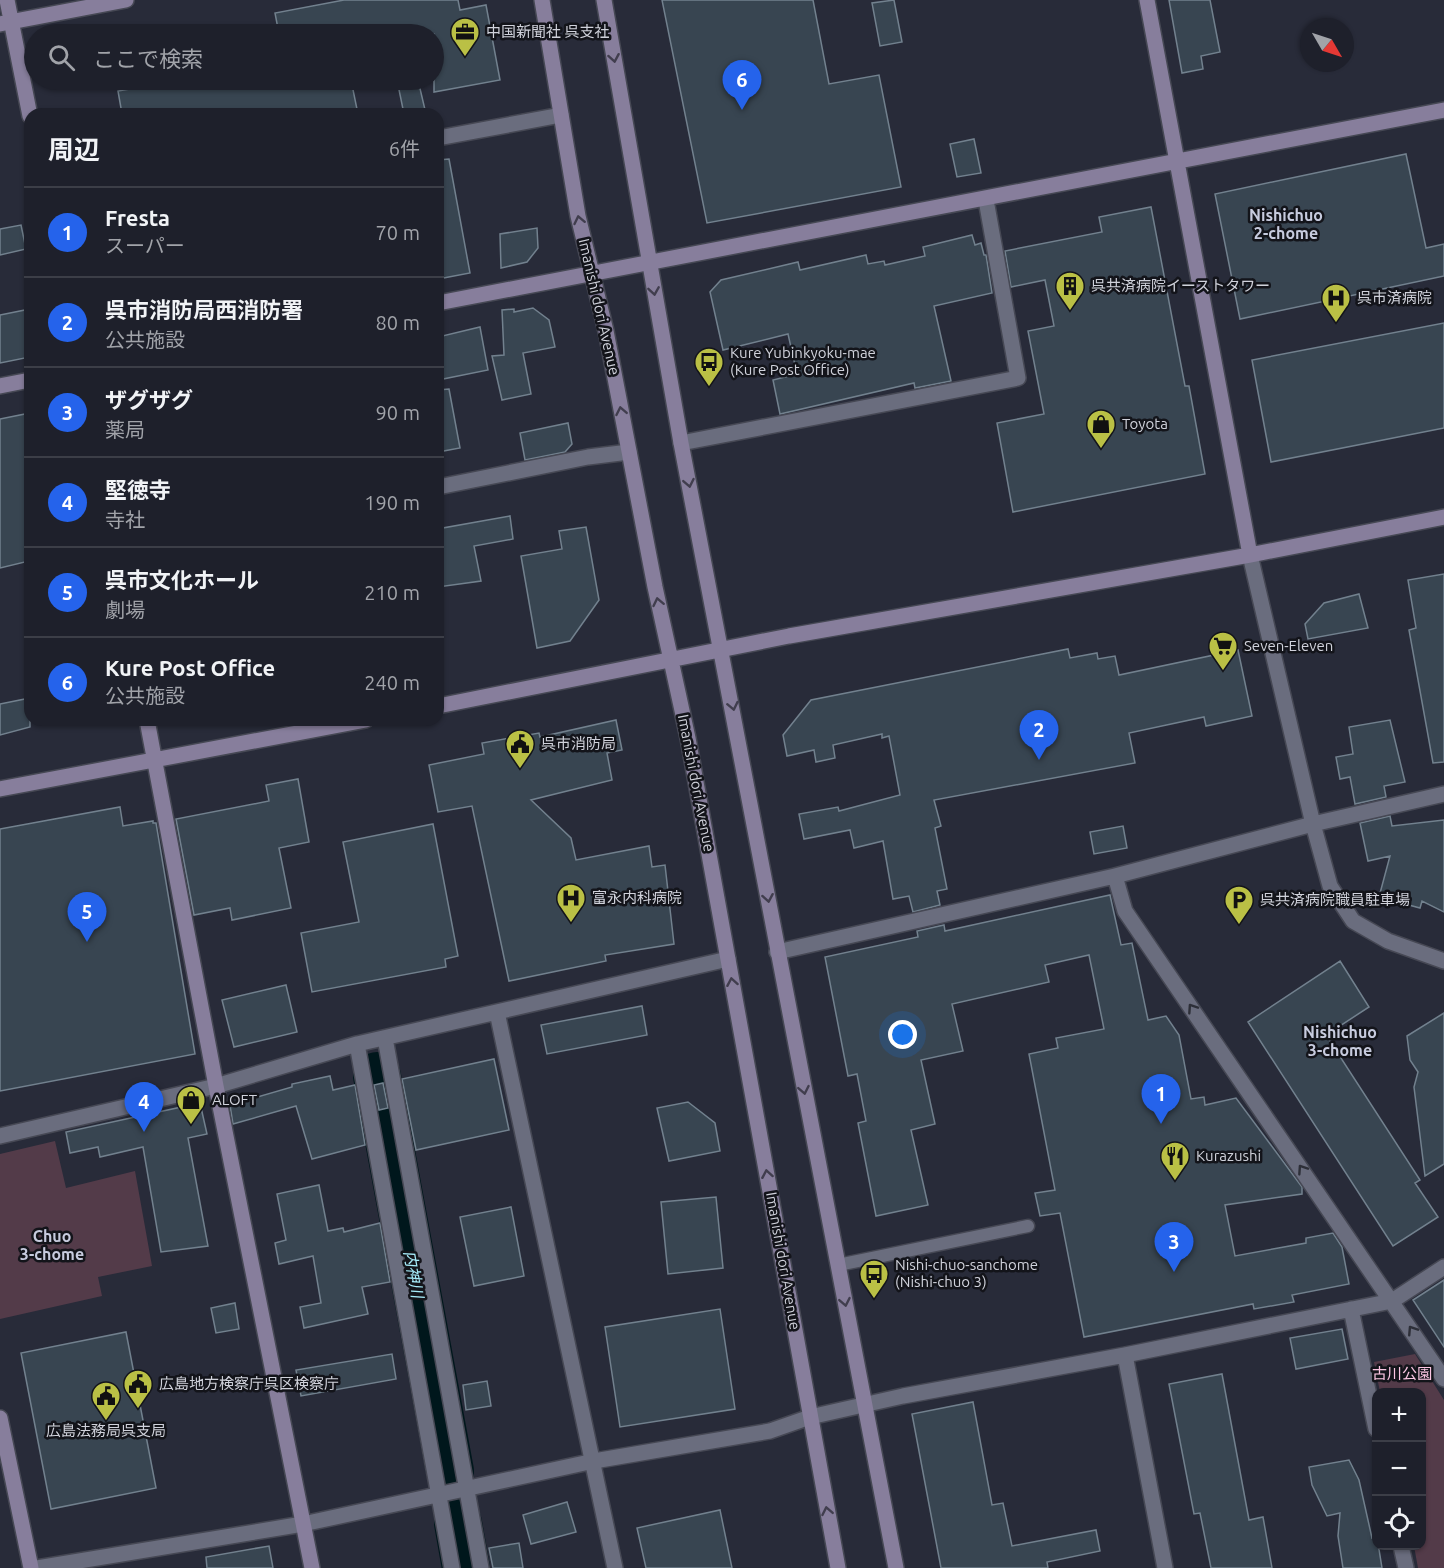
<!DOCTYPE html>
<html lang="ja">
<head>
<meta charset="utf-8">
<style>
  body { margin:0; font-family:Ubuntu,"Noto Sans JP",sans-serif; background:#262833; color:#f1f3f6 }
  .controls { position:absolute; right:18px; bottom:18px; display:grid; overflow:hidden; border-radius:12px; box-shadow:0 2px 4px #0004 }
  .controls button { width:54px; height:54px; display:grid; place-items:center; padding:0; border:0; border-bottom:2px solid #3c3e47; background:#1e202b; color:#f1f3f6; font:30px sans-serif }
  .compass { position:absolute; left:1300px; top:18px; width:54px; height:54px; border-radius:50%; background:#1e202b; box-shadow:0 2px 4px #0004; rotate:129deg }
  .you { position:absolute; left:903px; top:1035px; width:21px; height:21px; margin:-15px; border:4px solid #fff; border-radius:50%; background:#1a73e8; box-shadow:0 0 0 9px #1a73e833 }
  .badge { display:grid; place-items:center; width:39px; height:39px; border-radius:50%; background:#2563eb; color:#fff; font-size:20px; font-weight:700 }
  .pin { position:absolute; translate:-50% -50px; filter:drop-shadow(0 2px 3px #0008) }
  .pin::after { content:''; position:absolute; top:32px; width:21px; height:18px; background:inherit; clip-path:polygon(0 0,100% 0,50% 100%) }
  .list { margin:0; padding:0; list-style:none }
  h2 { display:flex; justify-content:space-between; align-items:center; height:78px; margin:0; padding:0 24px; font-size:26px }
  h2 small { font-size:20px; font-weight:400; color:#a1a3a9 }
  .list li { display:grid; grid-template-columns:39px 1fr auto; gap:18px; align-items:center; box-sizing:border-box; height:90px; padding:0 24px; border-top:2px solid #3c3e47 }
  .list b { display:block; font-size:22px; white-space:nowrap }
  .list p { margin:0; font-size:20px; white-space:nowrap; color:#a1a3a9 }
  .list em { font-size:20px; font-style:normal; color:#a1a3a9 }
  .icon { flex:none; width:33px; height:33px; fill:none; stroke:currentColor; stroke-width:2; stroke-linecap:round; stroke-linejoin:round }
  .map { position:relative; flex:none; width:1444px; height:1568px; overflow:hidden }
  .search { position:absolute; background:#1e202b; box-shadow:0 2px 4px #0004; left:24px; top:24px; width:420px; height:66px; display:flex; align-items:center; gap:15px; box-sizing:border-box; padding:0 21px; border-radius:33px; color:#a1a3a9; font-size:22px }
  .panel { position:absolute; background:#1e202b; box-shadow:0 2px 4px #0004; left:24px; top:108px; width:420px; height:618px; border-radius:18px }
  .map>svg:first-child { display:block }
  .green { fill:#533b49 }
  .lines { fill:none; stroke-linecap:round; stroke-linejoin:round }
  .river { stroke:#00171c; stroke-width:48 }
  .building { fill:#384551; stroke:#72818e; stroke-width:1.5 }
  .lane-casing { stroke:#464854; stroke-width:15 }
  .street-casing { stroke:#464854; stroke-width:18 }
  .secondary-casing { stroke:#464854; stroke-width:18 }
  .lane { stroke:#6a6d7e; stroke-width:12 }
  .street { stroke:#6a6d7e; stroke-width:15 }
  .secondary { stroke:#877e9c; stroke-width:15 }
  .oneway { stroke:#413e4e }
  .oneway2 { stroke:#2d2f38 }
  .labels { text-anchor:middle; stroke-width:5; stroke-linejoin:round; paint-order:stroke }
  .poi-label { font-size:15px; fill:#d0d2db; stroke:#13141a; text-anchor:start }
  .street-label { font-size:15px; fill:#d0d2db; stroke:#13141a }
  .park-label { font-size:15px; fill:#fbc6e3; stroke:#13141a }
  .neighbourhood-label { font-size:16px; font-weight:bold; fill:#c7cbde; stroke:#13141a }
  .water-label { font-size:16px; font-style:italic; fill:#a6ebf9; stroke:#13141a }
</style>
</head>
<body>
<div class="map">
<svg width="1444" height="1568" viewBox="0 0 1444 1568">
  <rect width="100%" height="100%" fill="#282b39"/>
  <path class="green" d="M55,1141L66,1188L135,1171L152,1266L98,1277L102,1296L0,1319V1154Z
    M1415,1354L1444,1400V1568H1418L1414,1546H1422V1392H1380L1374,1362Z"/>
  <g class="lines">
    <path class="river" d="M377,1076L450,1471
      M458,1523L466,1568"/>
  </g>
  <path class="building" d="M344,0H458L460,10L486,5L500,80L434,92V34H279L275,13Z
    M662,0H813L829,84L879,75L901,187L707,223Z
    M894,0L902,42L880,46L872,3Z
    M1169,0H1210L1220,52L1201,56L1203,69L1182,73Z
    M182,80H351L358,114H122L118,91Z
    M397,80H418L426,114H404Z
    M974,139L981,173L957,177L950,144Z
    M1406,154L1426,248L1444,244V276L1240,319L1215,194Z
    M449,159L470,273L438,279V160Z
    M1151,207L1185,386H1189L1205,474L1013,512L997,423L1044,414L1028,331L1054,326L1045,280L1011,287L1005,251L1102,232L1099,217Z
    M21,225L26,249L0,255V229Z
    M537,228L538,248L527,262L501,268L500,234Z
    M972,235L975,245L981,243L984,255H986L992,293L934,306L951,381L915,388L914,383L780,414L773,380L797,374L788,334L723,350L710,292L721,280L798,262L800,270L866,255L868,264L884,261L885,265L925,256L923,247Z
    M533,308L549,320L555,347L523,353L531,394L502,400L492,356L504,355L502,310L514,309V312Z
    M30,309V357L0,363V315Z
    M1444,323V428L1271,462L1252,360Z
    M480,327L488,370L438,380V337Z
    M449,389L460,448L438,452V390Z
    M30,413V557L25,558V562L0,568V419Z
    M568,423L572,444L565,452L525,460L520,433Z
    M510,516L513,539L474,546L481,581L438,587V540L443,539V528Z
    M586,527L599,600L570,641L537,648L521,556L562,549L559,531Z
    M1444,574V762L1433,763L1409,630L1416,628L1408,580Z
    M1359,594L1368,628L1308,639L1305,624L1324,603Z
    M1068,649L1070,658L1097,653L1098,659L1115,656L1119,675L1238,650L1252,716L1206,726L1204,717L1129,733L1135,763L934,800L941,826L935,828L947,889L937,891L940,905L913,912L909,896L893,899L883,841L854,848L850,830L804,839L799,814L838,807L839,811L900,795L889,736L882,738V734L833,745L835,758L816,762L814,750L787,756L783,735L811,700Z
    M30,698V727L0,735V704Z
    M616,720L622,750L607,753L612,780L531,800L571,838L576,860L649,846L652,867L665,865L674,944L605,955L606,961L509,981L472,806L438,812L429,765L484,754L482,743L539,733L540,737Z
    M1390,720L1405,782L1384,786L1386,797L1355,804L1350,777L1340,779L1336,757L1353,754L1349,727Z
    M298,779L309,842L279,848L291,908L232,920L230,908L194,915L176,819L269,801L266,785Z
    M120,807L123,826L153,821V823H156L195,1054L0,1091V829Z
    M1390,816L1392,826L1444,820V912L1422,901L1420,908L1379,897L1390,856L1368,861L1360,823Z
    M433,824L458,956L445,959L446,967L312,992L301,933L359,922L343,842Z
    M1123,826L1127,848L1094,854L1090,832Z
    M1110,895L1121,945L1132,943L1148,1020L1166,1016L1179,1035L1191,1099L1204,1097L1205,1105L1236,1098L1302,1187V1194L1225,1205L1235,1256L1306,1243V1238L1333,1233L1342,1247L1349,1284L1292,1295L1294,1302L1254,1309L1253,1304L1084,1337L1060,1213L1040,1216L1035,1193L1055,1190L1029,1054L1058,1048L1056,1038L1104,1029L1089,955L1045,965L1049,982L952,1004L963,1051L921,1060L935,1124L911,1130L928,1205L876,1216L858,1123L866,1121L857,1074L848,1076L825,957L918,937L917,931L944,925L945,931Z
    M1340,961L1369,1007L1326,1035L1420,1180L1415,1183L1438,1217L1393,1246L1248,1022Z
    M286,985L297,1032L234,1047L222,1000Z
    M642,1006L647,1035L547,1054L541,1025Z
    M1444,1013V1164L1425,1176L1414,1087L1418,1072L1410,1060L1407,1036Z
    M494,1059L509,1130L416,1150L402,1079Z
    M330,1076L333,1090L355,1085L365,1145L312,1159L296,1106L233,1124L230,1105L292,1087V1084Z
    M383,1083L388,1108L379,1110L374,1085Z
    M688,1102L715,1123L720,1151L669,1161L657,1108Z
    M200,1103L207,1134L188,1138L208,1246L161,1252L143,1147L100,1157L98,1147L70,1153L66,1132Z
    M319,1185L328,1231L343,1228L344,1232L380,1223L390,1282L362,1287L368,1314L304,1328L300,1307L321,1303L313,1256L279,1264L275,1243L286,1240L277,1194Z
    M716,1197L723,1268L668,1274L661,1202Z
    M511,1207L524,1276L474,1286L460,1217Z
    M1444,1280V1347L1413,1300Z
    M235,1303L239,1329L216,1333L211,1308Z
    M720,1309L735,1409L620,1427L605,1327Z
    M1342,1329L1348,1359L1296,1369L1290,1338Z
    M126,1332L156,1488L51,1509L21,1353Z
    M392,1354L396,1379L301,1396L296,1370Z
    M1222,1374L1249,1520L1263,1517L1272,1568H1211L1200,1513L1194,1514L1169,1384Z
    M487,1381L491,1406L466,1410L463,1385Z
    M973,1402L992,1505L1003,1503L1012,1546L1096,1530L1100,1551L1047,1562L1048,1568H941L912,1414Z
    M1349,1460L1359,1480L1372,1538L1377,1537L1382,1568H1343L1338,1536L1340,1513L1327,1516L1312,1485L1309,1467Z
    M567,1502L576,1532L531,1544L523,1515Z
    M720,1510L732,1568H646L637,1528Z
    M519,1543L523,1568H493L489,1548Z
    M269,1546L273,1568H207L206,1557Z"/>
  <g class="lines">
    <g class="lane-casing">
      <path id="lane" d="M838,1265L1028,1226"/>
    </g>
    <g class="street-casing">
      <path id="street" d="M438,138L561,115
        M681,443L1018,378L986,200
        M438,487L588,457L629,452
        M1250,555L1313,824L1330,886L1353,921L1388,941L1444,961
        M1115,876L1125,911L1444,1379
        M777,952L1115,876L1313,824L1444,794
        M497,1012L615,1568
        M385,1038L481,1568
        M357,1044L452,1568
        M0,1136L216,1086L357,1044L728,959
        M1351,1309L1376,1429
        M1125,1355L1165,1568
        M1401,1546L1406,1568
        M37,1568L303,1524L594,1461L770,1431L810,1417L903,1396L1125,1355L1392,1301L1444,1267"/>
    </g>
    <g class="secondary-casing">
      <path id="secondary" d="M7,0L30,116
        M542,0L578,216L606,331L655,587L688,738L838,1568
        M604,0L681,443L896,1568
        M1147,0L1250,555
        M0,24L126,0
        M438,303C773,239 1109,177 1444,110
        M0,386L30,380
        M438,706L789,636L1250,555L1444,517
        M147,720L216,1086L312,1568
        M0,789L366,720
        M0,1418L31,1568"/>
    </g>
    <use href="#lane" class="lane"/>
    <use href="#street" class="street"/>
    <use href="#secondary" class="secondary"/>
  </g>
  <defs><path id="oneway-chevron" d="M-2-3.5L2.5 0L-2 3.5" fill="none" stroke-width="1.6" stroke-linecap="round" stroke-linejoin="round" transform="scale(1.5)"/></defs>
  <g class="oneway">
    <use href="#oneway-chevron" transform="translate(614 58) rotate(80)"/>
    <use href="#oneway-chevron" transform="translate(579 220) rotate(-102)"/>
    <use href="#oneway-chevron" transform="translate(654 291) rotate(81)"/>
    <use href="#oneway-chevron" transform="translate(621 411) rotate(-101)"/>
    <use href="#oneway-chevron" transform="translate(689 483) rotate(79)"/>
    <use href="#oneway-chevron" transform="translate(658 602) rotate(-102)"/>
    <use href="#oneway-chevron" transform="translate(733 706) rotate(78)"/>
    <use href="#oneway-chevron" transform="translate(768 898) rotate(80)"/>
    <use href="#oneway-chevron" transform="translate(732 982) rotate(-100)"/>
    <use href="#oneway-chevron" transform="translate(804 1090) rotate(79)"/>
    <use href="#oneway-chevron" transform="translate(767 1174) rotate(-100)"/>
    <use href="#oneway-chevron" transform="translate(845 1302) rotate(79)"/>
    <use href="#oneway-chevron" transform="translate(827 1511) rotate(-101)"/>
  </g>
  <g class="oneway2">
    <use href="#oneway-chevron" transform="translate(1192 1008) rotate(-124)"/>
    <use href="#oneway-chevron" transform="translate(1302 1169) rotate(-124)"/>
    <use href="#oneway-chevron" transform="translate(1412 1330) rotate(-123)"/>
  </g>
  <defs>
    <g id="office-pin" transform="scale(1.5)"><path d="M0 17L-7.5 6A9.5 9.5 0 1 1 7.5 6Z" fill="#bac045" stroke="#13141a"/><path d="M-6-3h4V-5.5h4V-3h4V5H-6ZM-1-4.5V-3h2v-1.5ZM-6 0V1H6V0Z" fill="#111"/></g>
    <g id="building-pin" transform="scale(1.5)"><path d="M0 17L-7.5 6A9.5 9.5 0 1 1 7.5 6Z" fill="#bac045" stroke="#13141a"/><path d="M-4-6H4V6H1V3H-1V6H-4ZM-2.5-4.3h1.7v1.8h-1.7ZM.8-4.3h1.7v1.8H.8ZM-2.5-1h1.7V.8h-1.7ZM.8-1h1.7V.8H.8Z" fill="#111"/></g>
    <g id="hospital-pin" transform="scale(1.5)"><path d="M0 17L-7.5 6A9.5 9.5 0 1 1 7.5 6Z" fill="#bac045" stroke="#13141a"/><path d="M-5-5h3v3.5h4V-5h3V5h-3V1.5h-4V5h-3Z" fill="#111"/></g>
    <g id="bus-pin" transform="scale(1.5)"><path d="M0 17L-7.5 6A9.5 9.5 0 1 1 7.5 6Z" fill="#bac045" stroke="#13141a"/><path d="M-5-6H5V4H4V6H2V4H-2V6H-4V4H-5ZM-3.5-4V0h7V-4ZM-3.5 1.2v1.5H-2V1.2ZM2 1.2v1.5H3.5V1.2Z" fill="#111"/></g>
    <g id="shop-pin" transform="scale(1.5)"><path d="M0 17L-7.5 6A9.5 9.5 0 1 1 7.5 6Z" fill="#bac045" stroke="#13141a"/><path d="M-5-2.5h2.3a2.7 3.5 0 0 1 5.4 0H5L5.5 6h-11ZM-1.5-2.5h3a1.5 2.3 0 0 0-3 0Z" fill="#111"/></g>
    <g id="supermarket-pin" transform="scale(1.5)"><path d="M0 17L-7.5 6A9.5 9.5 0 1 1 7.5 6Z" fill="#bac045" stroke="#13141a"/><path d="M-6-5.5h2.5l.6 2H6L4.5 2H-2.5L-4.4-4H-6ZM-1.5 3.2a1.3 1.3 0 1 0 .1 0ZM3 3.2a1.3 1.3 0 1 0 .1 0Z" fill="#111"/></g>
    <g id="civic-pin" transform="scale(1.5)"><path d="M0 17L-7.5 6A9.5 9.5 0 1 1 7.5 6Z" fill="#bac045" stroke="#13141a"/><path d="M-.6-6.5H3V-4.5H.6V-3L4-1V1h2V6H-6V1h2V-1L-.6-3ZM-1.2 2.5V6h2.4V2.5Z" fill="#111"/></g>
    <g id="parking-pin" transform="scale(1.5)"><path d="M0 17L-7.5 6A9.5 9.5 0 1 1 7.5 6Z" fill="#bac045" stroke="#13141a"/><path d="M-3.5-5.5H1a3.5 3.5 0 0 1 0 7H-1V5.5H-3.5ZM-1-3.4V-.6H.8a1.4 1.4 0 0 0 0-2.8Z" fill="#111"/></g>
    <g id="restaurant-pin" transform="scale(1.5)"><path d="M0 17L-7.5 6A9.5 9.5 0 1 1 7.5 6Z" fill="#bac045" stroke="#13141a"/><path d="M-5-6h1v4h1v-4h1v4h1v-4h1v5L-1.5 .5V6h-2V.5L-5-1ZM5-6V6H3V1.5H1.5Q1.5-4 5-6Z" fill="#111"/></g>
  </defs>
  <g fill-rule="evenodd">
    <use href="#office-pin" x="465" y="32"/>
    <use href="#building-pin" x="1070" y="286"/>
    <use href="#hospital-pin" x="1336" y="298"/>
    <use href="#bus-pin" x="709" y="362"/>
    <use href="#shop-pin" x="1101" y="424"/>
    <use href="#supermarket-pin" x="1223" y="646"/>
    <use href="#civic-pin" x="520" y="744"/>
    <use href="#hospital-pin" x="571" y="898"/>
    <use href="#parking-pin" x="1239" y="900"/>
    <use href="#shop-pin" x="191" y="1100"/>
    <use href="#restaurant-pin" x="1175" y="1156"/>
    <use href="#bus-pin" x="874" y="1274"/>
    <use href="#civic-pin" x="138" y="1384"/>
    <use href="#civic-pin" x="106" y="1396"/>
  </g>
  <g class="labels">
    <g class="poi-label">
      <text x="486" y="37">中国新聞社 呉支社</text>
      <text x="1091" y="291">呉共済病院イーストタワー</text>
      <text x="1357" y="303">呉市済病院</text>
      <text x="730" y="358">Kure Yubinkyoku-mae<tspan x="730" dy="17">(Kure Post Office)</tspan></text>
      <text x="1122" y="429">Toyota</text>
      <text x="1244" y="651">Seven-Eleven</text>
      <text x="541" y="749">呉市消防局</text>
      <text x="592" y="903">富永内科病院</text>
      <text x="1260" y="905">呉共済病院職員駐車場</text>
      <text x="212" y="1105">ALOFT</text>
      <text x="1196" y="1161">Kurazushi</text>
      <text x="895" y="1270">Nishi-chuo-sanchome<tspan x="895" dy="17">(Nishi-chuo 3)</tspan></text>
      <text x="159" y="1389">広島地方検察庁呉区検察庁</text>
      <text x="106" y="1436" text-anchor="middle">広島法務局呉支局</text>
    </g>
    <g class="street-label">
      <text transform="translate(599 307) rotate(77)" y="5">Imanishi dori Avenue</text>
      <text transform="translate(696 783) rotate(79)" y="5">Imanishi dori Avenue</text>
      <text transform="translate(783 1261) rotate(80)" y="5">Imanishi dori Avenue</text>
    </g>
    <g class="park-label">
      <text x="1402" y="1379">古川公園</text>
    </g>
    <g class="neighbourhood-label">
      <text x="1286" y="221">Nishichuo<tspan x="1286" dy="18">2-chome</tspan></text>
      <text x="1340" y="1038">Nishichuo<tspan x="1340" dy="18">3-chome</tspan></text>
      <text x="52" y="1242">Chuo<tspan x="52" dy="18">3-chome</tspan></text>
    </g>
    <g class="water-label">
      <text transform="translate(414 1274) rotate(80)" y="6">内神川</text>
    </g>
  </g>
</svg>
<div class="controls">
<button>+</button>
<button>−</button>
<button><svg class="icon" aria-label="locate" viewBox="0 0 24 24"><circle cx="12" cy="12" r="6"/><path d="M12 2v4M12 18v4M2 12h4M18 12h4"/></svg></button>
</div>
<svg class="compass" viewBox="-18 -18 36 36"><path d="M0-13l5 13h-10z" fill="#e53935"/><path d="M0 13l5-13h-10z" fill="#a1a3a9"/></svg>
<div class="you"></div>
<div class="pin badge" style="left:1161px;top:1124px">1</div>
<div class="pin badge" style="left:1039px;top:760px">2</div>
<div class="pin badge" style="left:1174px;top:1272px">3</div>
<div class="pin badge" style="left:144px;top:1132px">4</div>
<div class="pin badge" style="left:87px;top:942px">5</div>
<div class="pin badge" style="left:742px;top:110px">6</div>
<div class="search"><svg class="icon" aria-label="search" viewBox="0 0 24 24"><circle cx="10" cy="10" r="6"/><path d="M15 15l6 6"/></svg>ここで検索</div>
<section class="panel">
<h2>周辺<small>6件</small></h2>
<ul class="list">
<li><span class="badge">1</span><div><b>Fresta</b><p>スーパー</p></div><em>70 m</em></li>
<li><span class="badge">2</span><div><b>呉市消防局西消防署</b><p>公共施設</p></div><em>80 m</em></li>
<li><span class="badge">3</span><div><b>ザグザグ</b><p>薬局</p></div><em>90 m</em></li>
<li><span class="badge">4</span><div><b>堅徳寺</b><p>寺社</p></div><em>190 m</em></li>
<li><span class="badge">5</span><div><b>呉市文化ホール</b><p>劇場</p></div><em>210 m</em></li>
<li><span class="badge">6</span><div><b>Kure Post Office</b><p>公共施設</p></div><em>240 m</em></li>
</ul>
</section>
</div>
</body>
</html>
